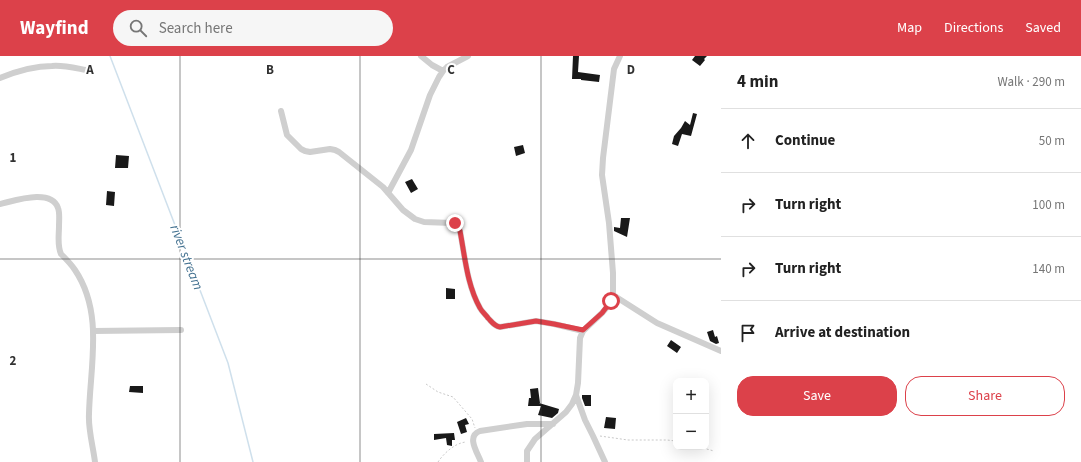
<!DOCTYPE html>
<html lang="en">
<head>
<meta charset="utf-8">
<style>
  body { margin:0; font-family:"Source Sans 3",sans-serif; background:#f6f6f6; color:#222 }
  .controls { position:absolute; right:12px; bottom:12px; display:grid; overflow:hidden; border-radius:8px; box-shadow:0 4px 16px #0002 }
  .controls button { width:36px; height:36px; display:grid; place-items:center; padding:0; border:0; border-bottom:1px solid #e0e0e0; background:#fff; color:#222; font:20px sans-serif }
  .stop { position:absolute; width:12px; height:12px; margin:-9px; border:3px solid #dc414a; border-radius:50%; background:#fff }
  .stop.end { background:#dc414a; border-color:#fff; box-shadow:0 1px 4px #0008 }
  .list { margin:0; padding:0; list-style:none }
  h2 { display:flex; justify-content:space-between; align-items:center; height:52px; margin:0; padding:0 16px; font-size:17px }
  h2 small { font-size:13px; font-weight:400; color:#767676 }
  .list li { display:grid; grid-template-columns:26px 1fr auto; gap:12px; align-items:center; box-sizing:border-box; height:64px; padding:0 16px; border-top:1px solid #e0e0e0 }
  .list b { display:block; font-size:15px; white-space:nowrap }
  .list em { font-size:13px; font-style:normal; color:#767676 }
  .actions { display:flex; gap:8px; padding:12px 16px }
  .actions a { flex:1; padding:9px 0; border:1px solid #dc414a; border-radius:16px; text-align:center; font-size:14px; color:#dc414a }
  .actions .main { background:#dc414a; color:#fff }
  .icon { flex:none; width:22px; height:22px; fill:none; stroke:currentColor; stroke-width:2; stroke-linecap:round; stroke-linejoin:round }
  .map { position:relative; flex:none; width:721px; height:406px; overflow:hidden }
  header { display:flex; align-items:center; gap:24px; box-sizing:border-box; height:56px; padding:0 20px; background:#dc414a; color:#fff }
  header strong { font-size:19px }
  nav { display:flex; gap:22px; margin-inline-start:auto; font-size:14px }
  .search { width:280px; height:36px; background:#f6f6f6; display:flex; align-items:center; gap:10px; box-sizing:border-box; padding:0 14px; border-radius:22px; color:#767676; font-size:15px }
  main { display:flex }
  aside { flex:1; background:#fff }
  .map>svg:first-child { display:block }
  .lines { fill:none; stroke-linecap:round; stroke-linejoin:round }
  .stream { stroke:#cfe0ec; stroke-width:1.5 }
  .building { fill:#191919 }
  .path { stroke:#c9c9c9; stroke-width:1; stroke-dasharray:2 2; stroke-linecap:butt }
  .minor { stroke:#cfcfcf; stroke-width:6 }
  .route { stroke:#dc414a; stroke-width:5 }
  .grid { fill:none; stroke:#323232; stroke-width:1; stroke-opacity:0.55 }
  .labels { text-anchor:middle; stroke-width:4; stroke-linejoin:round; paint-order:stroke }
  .water-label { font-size:14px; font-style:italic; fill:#437190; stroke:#fff }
  .grid-label { font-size:13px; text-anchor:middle; font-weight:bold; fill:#323232; stroke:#fff; stroke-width:4; stroke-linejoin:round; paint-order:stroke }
</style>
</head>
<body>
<header>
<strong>Wayfind</strong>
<div class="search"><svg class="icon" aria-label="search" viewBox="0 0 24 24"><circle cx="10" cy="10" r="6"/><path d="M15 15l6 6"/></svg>Search here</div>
<nav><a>Map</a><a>Directions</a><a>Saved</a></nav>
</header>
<main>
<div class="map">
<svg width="721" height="406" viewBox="0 0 721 406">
  <rect width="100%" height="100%" fill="#fff"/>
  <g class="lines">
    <path class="stream" d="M110,0L228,307L253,406"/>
  </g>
  <path class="building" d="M573,0H579L578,16L600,19L599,26L581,24V23H572Z
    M695,0H707L704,3L705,4L700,10L692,4Z
    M693,57L697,58L691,80L682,78L678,90L672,88L674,80L681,72L685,65L690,69Z
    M523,89L525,97L516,100L514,91Z
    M116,99L129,100L128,112H115Z
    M412,123L418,133L411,137L405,126Z
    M107,135L115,136L114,150L106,149Z
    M621,162H630L627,181L614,175V171L620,172Z
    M446,232L455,233V243H446Z
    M713,274L715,281L717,280L719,287L716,288L710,285L707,276Z
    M671,284L681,291L677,297L667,290Z
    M130,330H143V337L129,336Z
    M538,332L540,347H539L559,353L558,357L552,362L538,359L541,350H528L529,342H531L530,333Z
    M582,339H591V350H585L582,342Z
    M606,361L616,362L615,373L604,372Z
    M466,362L469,368L465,369L467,376L461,378L457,366Z
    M454,377L455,384H452V390L447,389L446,382L434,384V378Z"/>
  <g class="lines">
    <path class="path" d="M426,328L438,336L453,341L472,363L475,372
      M600,380L628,384H667L676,385
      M699,391L714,395
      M438,406C444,397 455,387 466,386"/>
    <path class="minor" d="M421,0L432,9L443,15
      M0,22C17,15 34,10 52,10C63,9 75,12 86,14
      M281,55L287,79L301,93L305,95L310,96L330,93L335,94L339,96L383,131L403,154L415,163L424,166L452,167L457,169L460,175C465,201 467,229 480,252C482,256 486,259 488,262C492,266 494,270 500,271L536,265L554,268L583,275
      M388,137L411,94L430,39L439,21L443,15L447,11L468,0
      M0,148C14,145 51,132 58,152C60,157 59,164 59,170C59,180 57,189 61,198C66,203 71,208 75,214C104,257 90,310 89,358C88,373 93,390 95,406
      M613,239L657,267L721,295
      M93,275L181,274
      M576,339L585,364L593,380L605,406
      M481,406C477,396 466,380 480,375L527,368H553
      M527,406V395L535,383L566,356L572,348L576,339L578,327L580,282L583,275L602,257L608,250L613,239V217L609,167L602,119L603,102L614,13L620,0"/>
  </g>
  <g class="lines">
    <path class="route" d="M455,167L459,172L460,175C465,201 467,229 480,252C482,256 486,259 488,262C492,266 494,270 500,271L536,265L554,268L583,274L602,257L611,245"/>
  </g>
  <path class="grid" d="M180,0V406M360,0V406M541,0V406M0,203H721"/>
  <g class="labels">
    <g class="water-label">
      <text transform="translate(187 201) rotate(69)" y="5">river stream</text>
    </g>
  </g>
  <g class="grid-label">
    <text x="90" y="18">A</text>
    <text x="270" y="18">B</text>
    <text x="451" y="18">C</text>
    <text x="631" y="18">D</text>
    <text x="13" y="106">1</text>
    <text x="13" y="309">2</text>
  </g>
</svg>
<div class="controls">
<button>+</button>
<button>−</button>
</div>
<div class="stop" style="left:611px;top:245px"></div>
<div class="stop end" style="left:455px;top:167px"></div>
</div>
<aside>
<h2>4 min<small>Walk · 290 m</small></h2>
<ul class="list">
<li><svg class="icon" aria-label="ahead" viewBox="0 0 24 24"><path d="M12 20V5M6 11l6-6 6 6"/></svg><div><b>Continue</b></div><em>50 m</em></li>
<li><svg class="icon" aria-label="right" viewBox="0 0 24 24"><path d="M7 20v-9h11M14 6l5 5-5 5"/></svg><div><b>Turn right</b></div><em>100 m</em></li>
<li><svg class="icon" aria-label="right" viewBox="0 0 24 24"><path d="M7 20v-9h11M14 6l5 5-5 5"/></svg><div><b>Turn right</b></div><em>140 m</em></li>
<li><svg class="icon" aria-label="arrive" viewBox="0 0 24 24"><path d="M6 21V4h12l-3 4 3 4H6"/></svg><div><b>Arrive at destination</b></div></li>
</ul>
<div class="actions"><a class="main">Save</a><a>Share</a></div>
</aside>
</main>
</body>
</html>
